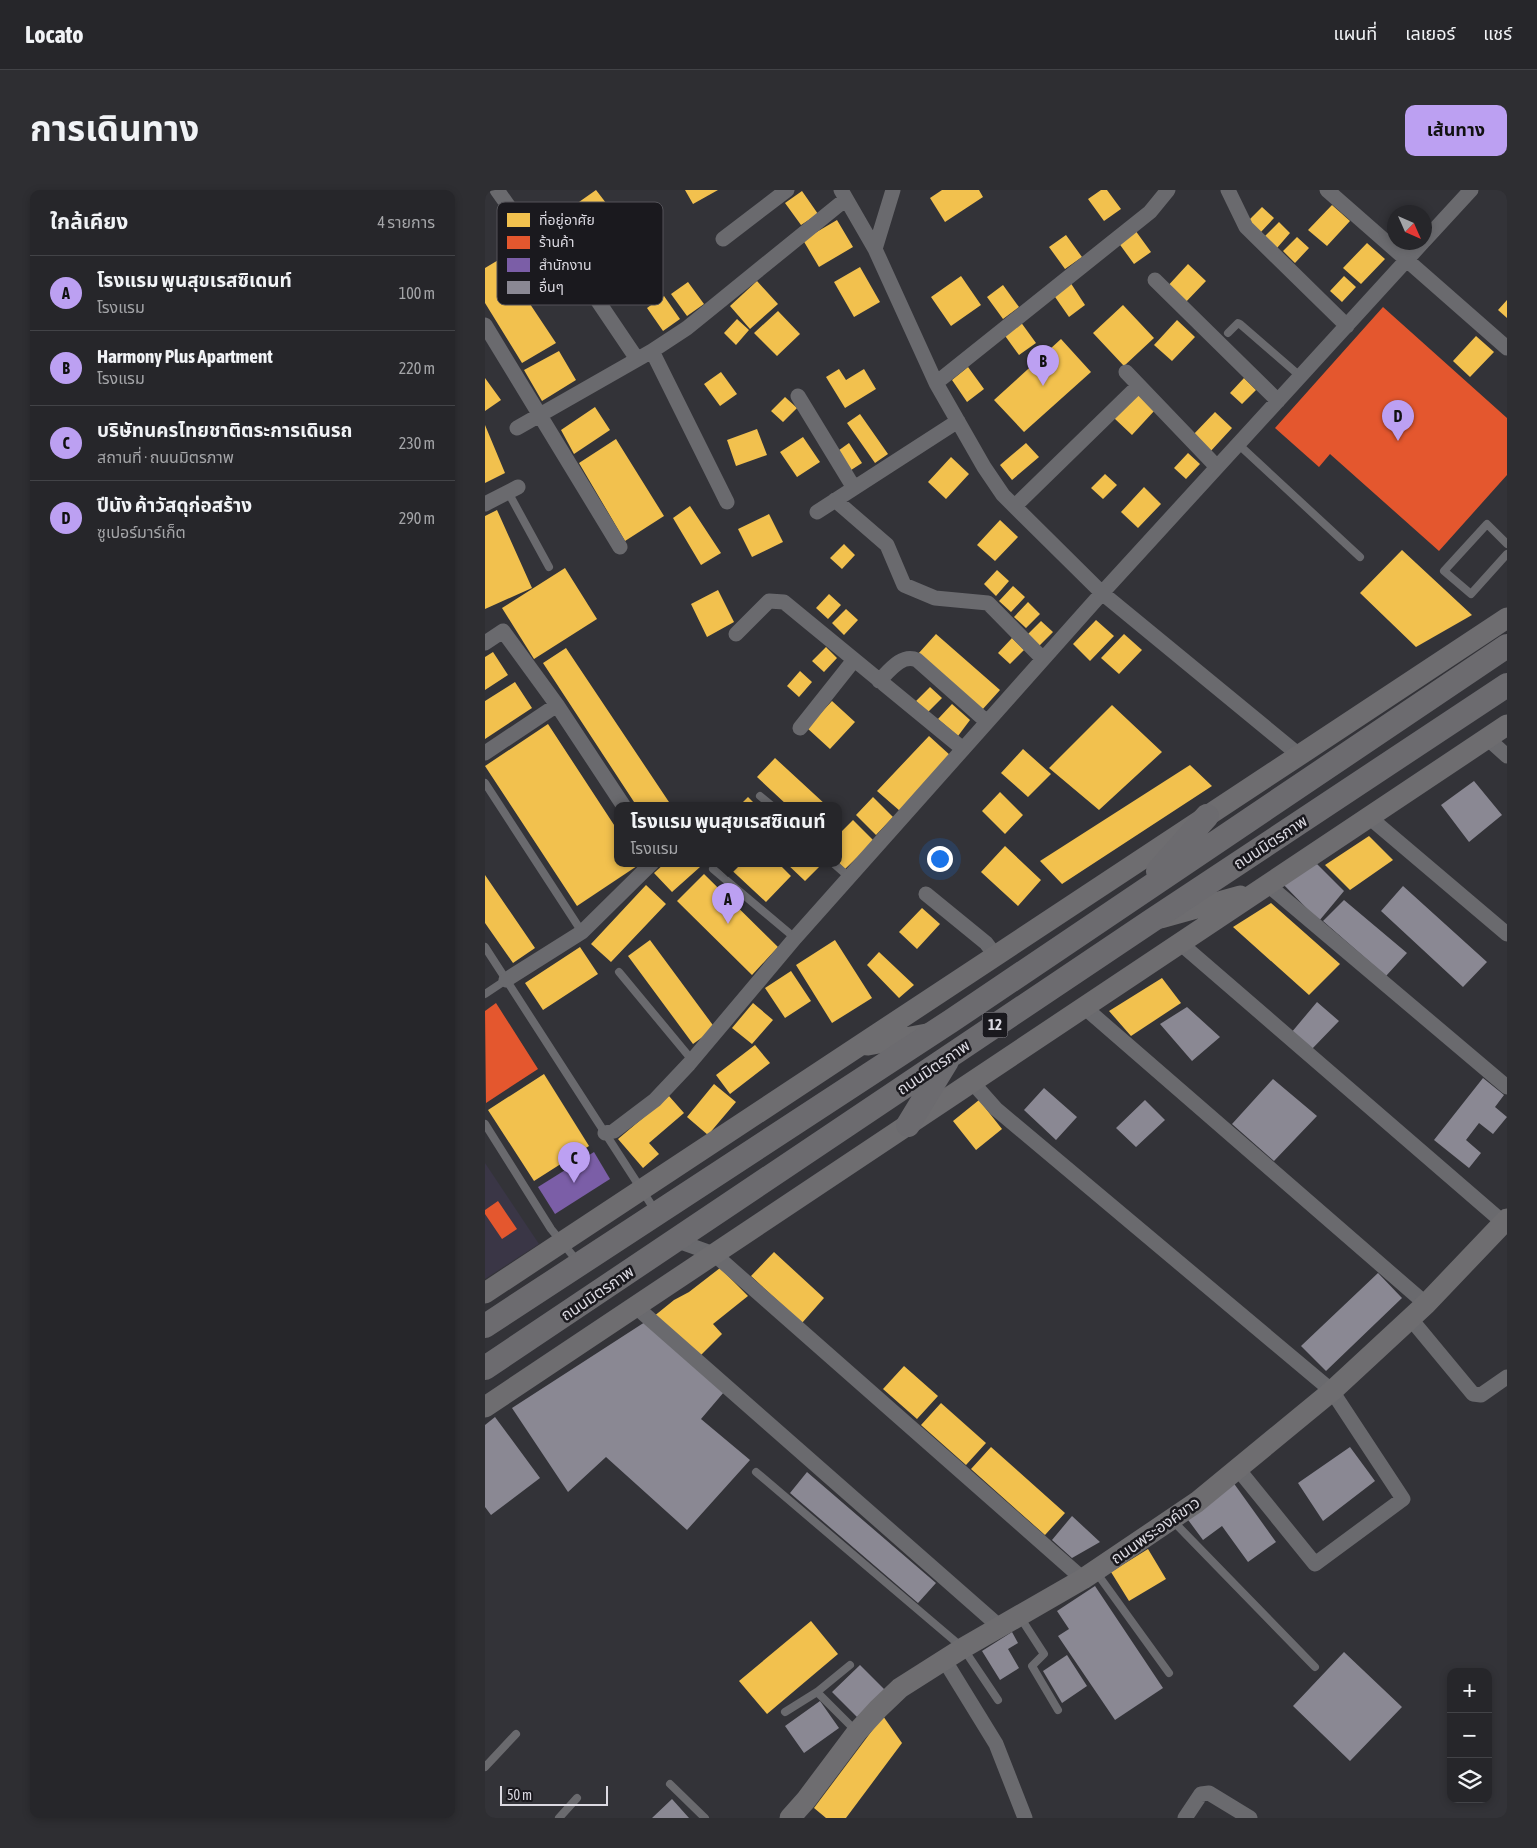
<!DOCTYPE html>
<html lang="th">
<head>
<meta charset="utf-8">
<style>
  body { margin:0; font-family:"Asap Condensed","Noto Sans Thai",sans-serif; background:#2e2e32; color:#f1f3f6 }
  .controls { position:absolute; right:15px; bottom:15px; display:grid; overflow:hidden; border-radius:10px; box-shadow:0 2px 8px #0003 }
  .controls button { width:45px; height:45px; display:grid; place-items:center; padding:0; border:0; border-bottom:1px solid #424347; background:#26262a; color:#f1f3f6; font:25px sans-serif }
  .compass { position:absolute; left:902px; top:15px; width:45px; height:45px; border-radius:50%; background:#26262a; box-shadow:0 2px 8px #0003; rotate:135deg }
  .scale { position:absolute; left:15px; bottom:12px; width:108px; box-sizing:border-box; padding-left:5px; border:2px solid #dcdae2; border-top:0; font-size:14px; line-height:18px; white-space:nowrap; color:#dcdae2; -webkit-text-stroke:4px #1a191e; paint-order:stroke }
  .you { position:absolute; left:454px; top:668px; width:18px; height:18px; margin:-12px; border:4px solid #fff; border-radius:50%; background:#1a73e8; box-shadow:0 0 0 8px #1a73e833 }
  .badge { display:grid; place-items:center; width:32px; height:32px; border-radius:50%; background:#bca0f2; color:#111; font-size:16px; font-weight:700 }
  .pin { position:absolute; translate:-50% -41px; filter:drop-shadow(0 1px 2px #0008) }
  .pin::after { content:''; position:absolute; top:26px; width:18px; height:15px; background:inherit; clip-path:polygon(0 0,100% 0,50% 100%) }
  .popup { position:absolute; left:129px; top:612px; width:228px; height:65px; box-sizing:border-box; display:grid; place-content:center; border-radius:10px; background:#26262a; filter:drop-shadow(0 1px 4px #0005); font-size:16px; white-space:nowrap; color:#a4a5a8 }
  .popup b { font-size:19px; color:#f1f3f6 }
  .popup::after { content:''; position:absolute; left:50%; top:100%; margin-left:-10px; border:10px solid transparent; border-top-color:#26262a }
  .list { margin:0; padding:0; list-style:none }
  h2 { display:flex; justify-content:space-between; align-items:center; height:65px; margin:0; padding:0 20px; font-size:21px }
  h2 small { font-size:16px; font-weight:400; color:#a4a5a8 }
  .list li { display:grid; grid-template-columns:32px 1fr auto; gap:15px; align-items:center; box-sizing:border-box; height:75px; padding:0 20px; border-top:1px solid #424347 }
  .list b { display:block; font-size:19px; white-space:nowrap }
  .list p { margin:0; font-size:16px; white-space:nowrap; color:#a4a5a8 }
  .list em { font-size:16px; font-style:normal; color:#a4a5a8 }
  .icon { flex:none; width:28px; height:28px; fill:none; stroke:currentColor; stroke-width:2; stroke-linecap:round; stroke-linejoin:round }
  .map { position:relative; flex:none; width:1022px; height:1628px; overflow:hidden; border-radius:10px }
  header { display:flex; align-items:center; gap:30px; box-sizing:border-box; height:70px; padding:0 25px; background:#26262a; border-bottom:1px solid #424347 }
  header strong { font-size:24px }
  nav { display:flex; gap:28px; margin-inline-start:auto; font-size:18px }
  .intro { display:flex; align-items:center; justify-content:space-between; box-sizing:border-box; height:120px; padding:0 30px }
  h1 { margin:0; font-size:35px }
  .button { padding:12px 22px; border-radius:10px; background:#bca0f2; color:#111; font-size:18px; font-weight:700 }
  main { display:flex; gap:30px; padding:0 30px }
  aside { flex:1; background:#26262a; border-radius:10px; box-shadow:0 2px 8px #0003 }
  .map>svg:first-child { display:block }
  .built { fill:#3a3646 }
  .homes { fill:#f2c14e }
  .shops { fill:#e4572e }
  .offices { fill:#7b5ea7 }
  .building { fill:#8a8893 }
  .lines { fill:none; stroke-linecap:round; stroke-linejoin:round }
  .lane { stroke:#6a6a6e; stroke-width:8 }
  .street { stroke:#6a6a6e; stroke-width:15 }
  .secondary { stroke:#6e6d70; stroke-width:21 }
  .primary { stroke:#6c6b6f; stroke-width:24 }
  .labels { text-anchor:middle; stroke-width:5; stroke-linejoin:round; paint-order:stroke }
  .shield { fill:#1a191e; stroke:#a2a0a7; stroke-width:1 }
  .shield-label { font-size:15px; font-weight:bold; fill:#dcdae2 }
  .street-label { font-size:16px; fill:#dcdae2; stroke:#1a191e }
  .key { fill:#1a191e; stroke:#545359; stroke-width:1 }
  .key-label { font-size:14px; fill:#dcdae2 }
</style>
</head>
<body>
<header>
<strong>Locato</strong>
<nav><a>แผนที่</a><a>เลเยอร์</a><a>แชร์</a></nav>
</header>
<div class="intro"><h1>การเดินทาง</h1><a class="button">เส้นทาง</a></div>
<main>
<aside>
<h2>ใกล้เคียง<small>4 รายการ</small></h2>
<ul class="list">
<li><span class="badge">A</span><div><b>โรงแรม พูนสุขเรสซิเดนท์</b><p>โรงแรม</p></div><em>100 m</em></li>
<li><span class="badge">B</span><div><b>Harmony Plus Apartment</b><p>โรงแรม</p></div><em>220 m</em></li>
<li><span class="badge">C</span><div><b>บริษัทนครไทยชาติตระการเดินรถ</b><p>สถานที่ · ถนนมิตรภาพ</p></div><em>230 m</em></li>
<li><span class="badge">D</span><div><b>ปีนัง ค้าวัสดุก่อสร้าง</b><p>ซูเปอร์มาร์เก็ต</p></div><em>290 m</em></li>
</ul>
</aside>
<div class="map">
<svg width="1022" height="1628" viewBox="0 0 1022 1628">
  <rect width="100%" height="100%" fill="#333338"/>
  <path class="built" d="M0,973L54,1054L0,1089Z"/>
  <path class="homes" d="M111,0L128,22L110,34L94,12Z
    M200,0H233L208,14Z
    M457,0H494L498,7L460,32L445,8Z
    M616,0H622L636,19L619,31L603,9Z
    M317,1L333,24L316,35L300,13Z
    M847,15L865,31L842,56L823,40Z
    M777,17L789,28L775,43L763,31Z
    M352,30L368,57L334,77L318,50Z
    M794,32L805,43L792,58L780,46Z
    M650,40L666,62L649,74L633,52Z
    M581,45L597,67L580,79L564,57Z
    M812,47L824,58L810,73L798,61Z
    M882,53L900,69L876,94L858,78Z
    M15,69L71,153L37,173L0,113V78Z
    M703,74L721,91L698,115L680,99Z
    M375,77L395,112L369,127L349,92Z
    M476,86L496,115L466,136L446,107Z
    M859,86L871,97L857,112L845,101Z
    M272,91L293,114L265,139L245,116Z
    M203,92L219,114L202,126L186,104Z
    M585,92L600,115L584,127L568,104Z
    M518,95L534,117L518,129L502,107Z
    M179,106L195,129L178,141L162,118Z
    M1022,110V128L1013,120Z
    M638,115L669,148L639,176L608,143Z
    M293,121L315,144L292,166L269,143Z
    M252,129L264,140L251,155L239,143Z
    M692,130L710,147L687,171L669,155Z
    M535,131L551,153L534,165L518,143Z
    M991,146L1009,162L985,187L968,171Z
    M576,149L606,182L539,242L509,210Z
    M74,161L91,190L57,211L39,180Z
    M483,177L499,199L482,212L467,190Z
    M354,179L361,190L379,179L391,199L360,218L341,187Z
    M236,182L252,204L235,216L219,194Z
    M0,188L16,210L0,221Z
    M759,188L771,200L757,214L745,203Z
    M653,204L670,220L647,245L629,228Z
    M300,207L312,218L298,232L286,221Z
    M110,217L125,240L89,264L76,240Z
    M730,222L747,238L724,263L707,246Z
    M375,224L403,264L390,273L362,233Z
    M0,235L20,283L0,293Z
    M272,239L282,265L251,276L242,250Z
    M318,247L335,272L312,287L295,262Z
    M131,249L179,326L140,351L94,273Z
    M364,253L377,273L363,282L350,263Z
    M541,253L554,267L527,290L515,275Z
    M703,263L715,274L701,289L689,278Z
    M466,267L484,284L461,309L443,292Z
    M620,284L632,295L618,309L606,298Z
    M659,297L676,314L653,338L636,322Z
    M205,316L236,363L216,375L188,328Z
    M12,320L47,398L0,419V326Z
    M284,324L298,352L267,367L253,339Z
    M515,330L533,347L510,371L492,355Z
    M359,354L370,365L357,379L345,368Z
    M917,360L987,425L931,457L875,403Z
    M80,378L112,429L49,469L17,418Z
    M512,380L524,391L511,406L499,394Z
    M528,396L540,407L526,422L514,411Z
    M233,400L249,432L222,447L206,414Z
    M344,404L356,415L343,429L331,418Z
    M543,412L555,424L541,438L529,427Z
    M361,419L373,430L359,445L347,433Z
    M611,430L629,446L605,471L588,454Z
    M556,431L568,442L554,456L542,445Z
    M451,444L515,500L497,520L433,464Z
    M639,444L657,460L634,484L616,468Z
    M527,448L539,460L525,474L513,463Z
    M341,457L352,468L339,482L327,471Z
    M81,458L186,615H151L58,473Z
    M8,462L23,485L0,500V467Z
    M315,481L327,492L314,507L302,496Z
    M30,492L47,518L0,549V511Z
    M445,497L457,508L443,522L431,511Z
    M347,511L370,532L345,559L322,538Z
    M467,514L485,530L473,546L453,529Z
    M627,515L677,562L614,620L564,578Z
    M63,534L133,641V673L155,674L92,716L0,576Z
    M444,546L466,566L415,621L392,601Z
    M538,559L566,584L543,607L516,583Z
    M290,568L341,615H302L272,587Z
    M705,575L727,596L577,694L555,671Z
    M515,602L538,625L520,644L497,621Z
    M263,607L271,615H255Z
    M388,607L408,627L391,645L371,625Z
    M368,630L389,651L360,679L353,672V645Z
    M884,646L908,670L865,700L840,675Z
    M520,656L556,690L533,716L496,682Z
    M180,673H211L215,677L187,702L169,683Z
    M239,673H293L306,686L281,712Z
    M301,673H330L334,677L320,691Z
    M219,684L293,757L267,785L192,711Z
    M0,685L50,758L28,773L0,733Z
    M161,695L181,714L126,772L106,754Z
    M786,713L855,774L824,805L748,737Z
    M437,718L455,734L432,759L414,742Z
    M165,750L230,838L208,854L143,766Z
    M350,750L387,808L347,833L311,775Z
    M95,757L113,784L58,820L40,793Z
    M394,762L429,795L414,808L382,775Z
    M306,781L326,811L300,828L280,798Z
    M677,788L696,813L646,846L624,821Z
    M268,813L288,830L267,854L247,838Z
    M270,855L285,873L245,904L231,885Z
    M59,884L104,956L49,991L3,920Z
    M229,894L251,912L223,945L202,927Z
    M184,906L199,923L164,953L174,964L158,978L133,949Z
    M494,910L517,939L491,960L468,931Z
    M289,1062L339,1108L317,1133L266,1086Z
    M235,1078L263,1106L228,1134L237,1144L213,1168L168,1127L189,1110L204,1102Z
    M419,1176L453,1206L432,1229L398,1199Z
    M456,1213L501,1253L481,1275L436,1235Z
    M506,1257L580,1323L560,1345L486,1279Z
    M663,1359L681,1389L644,1411L626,1382Z
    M326,1431L353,1464L282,1524L254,1491Z
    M398,1526L417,1553L361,1628H341L329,1618Z"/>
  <path class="shops" d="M898,117L1022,228V285L954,361L845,264L834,277L790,238Z
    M11,813L53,879L1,913L0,821Z
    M13,1011L32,1039L17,1049L0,1024V1020Z"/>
  <path class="offices" d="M109,962L125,989L70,1024L53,997Z"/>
  <path class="building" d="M989,591L1017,625L984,652L956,615Z
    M832,674L859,701L834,731L796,692Z
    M918,696L1002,772L978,797L896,721Z
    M859,710L922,763L901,786L838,731Z
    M832,812L854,831L826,860L806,843Z
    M702,817L735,847L707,871L675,834Z
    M998,888L1019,905L1010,917L1022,927L1008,944L994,933L981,950L996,963L984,978L949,950Z
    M788,889L832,926L789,971L747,934Z
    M559,898L592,927L571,950L539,920Z
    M660,910L680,930L651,957L631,938Z
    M893,1083L917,1108L841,1181L816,1156Z
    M160,1132L239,1202L216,1229L265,1270L202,1340L121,1267L83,1302L27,1218Z
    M10,1227L55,1288L6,1325L0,1317V1235Z
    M865,1257L890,1291L838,1331L813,1293Z
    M322,1282L451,1393L433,1413L305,1303Z
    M745,1288L791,1352L763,1372L737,1336L718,1350L698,1323Z
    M587,1326L615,1352L587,1368L567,1350Z
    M610,1396L678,1498L630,1530L573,1446L584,1439L572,1421Z
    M527,1442L533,1453L523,1459L534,1478L515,1490L497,1461Z
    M859,1462L917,1517L865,1571L808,1516Z
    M582,1465L602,1496L577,1513L558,1481Z
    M375,1475L400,1500L372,1527L347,1502Z
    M335,1511L354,1538L319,1563L300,1536Z
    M187,1609L204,1628H167Z"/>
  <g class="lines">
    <path class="lane" d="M743,143L753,133L755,134L815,186
      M753,254L875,367
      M23,302L64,377
      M1022,354L1002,334L959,381L986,404L1022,364
      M0,593L97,742
      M275,606L286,615
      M348,673L364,687
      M228,679L310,748
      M0,757L171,1022
      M134,782L207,870
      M0,804L21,790
      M0,934L66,1039L93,1072
      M271,1282L478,1458L513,1510
      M687,1330L830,1477
      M611,1382L684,1483
      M535,1427L559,1464L547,1476L573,1520
      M332,1502L371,1541
      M300,1522L332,1502L365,1475
      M0,1577L31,1544
      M185,1594L220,1628
      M74,1628L92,1608"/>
    <path class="street" d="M12,0L46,48
      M356,0L390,59L451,193L499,277L518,305L617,403L814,565
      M743,0L761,37L862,136
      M842,0L1022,158
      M71,49L152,169
      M238,49L302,0
      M939,51L986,0
      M390,59L408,0
      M670,90L793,211
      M0,135L135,357
      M167,161L242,312
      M641,182L732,277
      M451,193L665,22L683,0
      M313,206L369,298
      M32,238L167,161L202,138L361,9
      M350,310L402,355L419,395L450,408L503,413L558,469
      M0,314L33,297
      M530,316L649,200
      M332,322L473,231
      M251,444L284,411L299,412L478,559
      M0,453L18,441L72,515L138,615
      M394,491C404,481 417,463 432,470L502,532
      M315,538L369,470
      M1002,548L1022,566
      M0,563L72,515
      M884,627L1022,744
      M783,695L1022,897
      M441,704L501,753L511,766
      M695,753L1019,1033
      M21,790L97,742L167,673
      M599,817L941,1114
      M487,892L511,919L847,1201L918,1309L830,1374L753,1279
      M120,943L129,941L170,910L204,874L310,748L617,403L938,52
      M190,1050L229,1064L598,1389
      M150,1116L515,1437
      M925,1128L988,1204L996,1205L1022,1187
      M460,1471L511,1554L540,1628
      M700,1628L716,1604L724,1603L765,1628"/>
    <path class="secondary" d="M676,728L755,706
      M383,855L447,843
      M0,1103L1022,428
      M0,1217L1022,535
      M305,1628L321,1610L372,1542L393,1519L415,1498L478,1458L598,1389L712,1312L847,1201L941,1114L1022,1029"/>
    <path class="primary" d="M673,681L722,626
      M423,935L462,871
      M0,1136L466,831L1022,456
      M0,1178L666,731L1022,495"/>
  </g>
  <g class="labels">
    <rect class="shield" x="497.5" y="822.5" width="25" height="25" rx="4"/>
    <g class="shield-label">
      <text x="510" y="840">12</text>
    </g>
    <g class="street-label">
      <text transform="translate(785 652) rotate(-33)" y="6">ถนนมิตรภาพ</text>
      <text transform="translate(448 877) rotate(-34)" y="6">ถนนมิตรภาพ</text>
      <text transform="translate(112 1103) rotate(-34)" y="6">ถนนมิตรภาพ</text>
      <text transform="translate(670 1340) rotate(-35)" y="6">ถนนพระองค์ขาว</text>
    </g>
  </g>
  <rect x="12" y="12" width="166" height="103" rx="8" class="key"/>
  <rect x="22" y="23" width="23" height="14" fill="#f2c14e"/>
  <rect x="22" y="46" width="23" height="13" fill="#e4572e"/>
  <rect x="22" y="68" width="23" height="14" fill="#7b5ea7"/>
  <rect x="22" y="91" width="23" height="13" fill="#8a8893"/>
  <g class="key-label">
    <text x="54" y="35">ที่อยู่อาศัย</text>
    <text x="54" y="57">ร้านค้า</text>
    <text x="54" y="80">สำนักงาน</text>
    <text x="54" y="102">อื่นๆ</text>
  </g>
</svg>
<div class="controls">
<button>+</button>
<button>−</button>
<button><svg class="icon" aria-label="layers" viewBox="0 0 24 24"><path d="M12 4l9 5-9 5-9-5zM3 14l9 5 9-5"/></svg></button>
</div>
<svg class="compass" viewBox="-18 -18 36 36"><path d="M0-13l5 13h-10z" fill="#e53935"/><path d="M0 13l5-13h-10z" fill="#a4a5a8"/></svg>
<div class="scale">50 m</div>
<div class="you"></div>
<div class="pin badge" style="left:243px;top:734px">A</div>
<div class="popup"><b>โรงแรม พูนสุขเรสซิเดนท์</b>โรงแรม</div>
<div class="pin badge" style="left:558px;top:196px">B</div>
<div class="pin badge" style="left:89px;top:993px">C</div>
<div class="pin badge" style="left:913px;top:251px">D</div>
</div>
</main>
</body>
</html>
